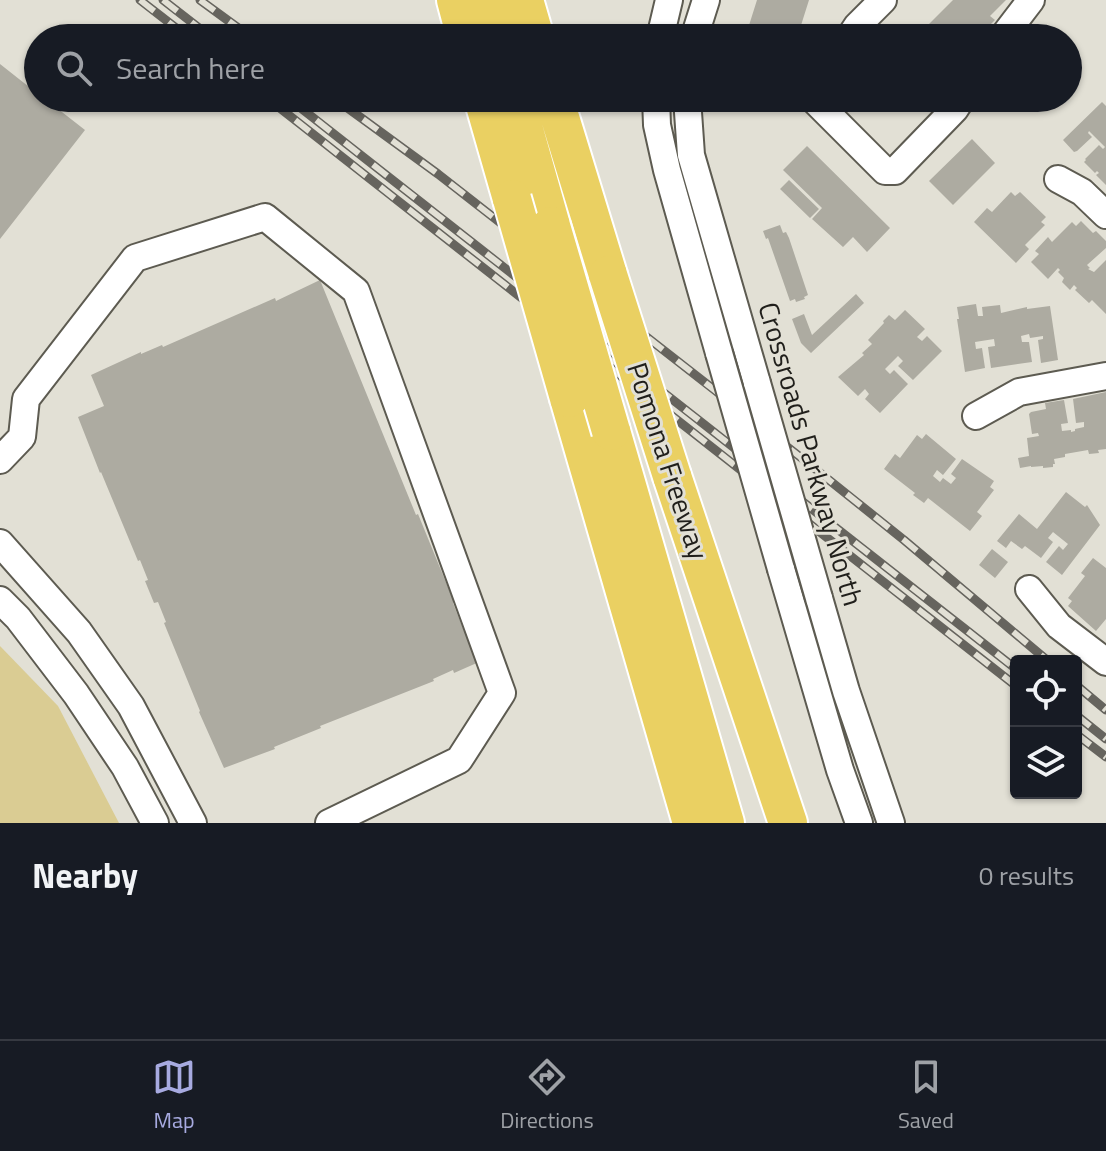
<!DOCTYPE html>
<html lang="en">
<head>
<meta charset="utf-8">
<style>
  body { margin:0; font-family:"Titillium Web",sans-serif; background:#20242c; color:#f1f3f6 }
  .controls { position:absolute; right:24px; bottom:24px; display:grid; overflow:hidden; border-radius:8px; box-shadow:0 2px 6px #0004 }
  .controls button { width:72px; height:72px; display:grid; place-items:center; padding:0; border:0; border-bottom:2px solid #363941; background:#171b24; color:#f1f3f6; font:40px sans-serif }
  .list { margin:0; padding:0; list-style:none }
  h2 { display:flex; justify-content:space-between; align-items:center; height:104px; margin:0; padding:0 32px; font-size:34px }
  h2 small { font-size:26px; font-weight:400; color:#9ea1a6 }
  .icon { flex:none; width:44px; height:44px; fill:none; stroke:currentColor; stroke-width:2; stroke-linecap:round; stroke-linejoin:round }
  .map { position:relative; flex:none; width:1106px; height:823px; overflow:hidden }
  .search { position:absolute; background:#171b24; box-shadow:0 2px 6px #0004; left:24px; right:24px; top:24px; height:88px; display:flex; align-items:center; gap:20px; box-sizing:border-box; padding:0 28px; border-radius:44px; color:#9ea1a6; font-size:30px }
  .sheet { height:216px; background:#171b24 }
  nav { display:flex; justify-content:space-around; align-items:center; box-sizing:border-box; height:112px; border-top:2px solid #363941; background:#171b24; font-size:22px; color:#9ea1a6 }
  nav a { display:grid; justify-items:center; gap:4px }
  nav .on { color:#a7aae0 }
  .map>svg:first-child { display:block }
  .green { fill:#dacc93 }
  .building { fill:#adaba1 }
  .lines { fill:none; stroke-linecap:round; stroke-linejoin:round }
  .minor-casing { stroke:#5d5b51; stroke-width:30 }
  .highway-casing { stroke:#fff; stroke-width:42 }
  .minor { stroke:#fff; stroke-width:26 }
  .highway { stroke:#ead062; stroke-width:38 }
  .rail-casing { stroke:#66645e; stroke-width:9 }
  .rail { stroke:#e2e0d5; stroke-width:6; stroke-dasharray:18; stroke-linecap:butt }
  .minor-bridge-casing { stroke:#5d5b51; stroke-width:30; stroke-linecap:butt }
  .highway-bridge-casing { stroke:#fff; stroke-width:42; stroke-linecap:butt }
  .minor-bridge { stroke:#fff; stroke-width:26 }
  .highway-bridge { stroke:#ead062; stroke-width:38 }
  .labels { text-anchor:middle; stroke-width:6; stroke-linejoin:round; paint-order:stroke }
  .street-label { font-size:28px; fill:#201f1b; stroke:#e2e0d5 }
</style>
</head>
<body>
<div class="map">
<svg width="1106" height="823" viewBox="0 0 1106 823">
  <rect width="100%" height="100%" fill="#e2e0d5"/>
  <path class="green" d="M0,646L58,706L119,823H0Z"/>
  <path class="building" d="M757,0H809L797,38H745Z
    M953,0H1006L990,16L995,20L977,38H937L926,27Z
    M0,64L38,94V98H44L85,130L0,239Z
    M1102,102L1106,106V185L1096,175L1099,173L1097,171L1095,173L1084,162L1086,160L1085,159L1099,145L1103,149L1105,147L1089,131L1088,133L1092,137L1077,151L1074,152L1063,140Z
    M972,139L995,163L953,205L929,181Z
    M807,146L890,228L867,252L853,237L843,247L812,219L822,208L783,170Z
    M789,180L819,209L810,218L780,189Z
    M1011,192L1015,196L1020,192L1046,217L1041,222L1045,225L1025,245L1029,249L1016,263L974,222L987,208L992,212Z
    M1081,221L1093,233L1096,231L1106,241V248L1087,265L1090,268L1088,269L1094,272L1106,260V314L1092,300L1089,303L1075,290L1077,288L1074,285L1070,290L1062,282L1064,278L1058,272L1060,270L1058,268L1048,279L1031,262L1039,254L1035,251L1048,237L1052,242L1072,222L1076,226Z
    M780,225L783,233L786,232L789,238L808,295L804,297L805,299L796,302L795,299L790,301L768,238L766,239L763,231Z
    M320,280L416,515L418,514L454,602L453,603L464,631L466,630L479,662L454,673L453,670L433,679L434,681L320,726L321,728L274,747L275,749L224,768L199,712L200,711L164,623L166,622L158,602L154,603L145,581L148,580L140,560L138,561L101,472L100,473L78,417L104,406L91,375L141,352V354L162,345L163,347L275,298L276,301Z
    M856,294L864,303L811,353L801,343L792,319L804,314L812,335Z
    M976,304L978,316H983L982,307L1000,305L1001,313L1027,307V309L1050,306L1058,360L1041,363L1038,340L1043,339V336L1030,338L1029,334L1021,336L1022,342H1029L1032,362L991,368L988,347L995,346L994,339L975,342L976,349L982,348L985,368L965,372L957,319H959L957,307Z
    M905,310L925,329L917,337L922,341L927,336L942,351L913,380L898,366L903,361L898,356L885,369L890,374L894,370L908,384L880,413L865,399L869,394L865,389L858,396L838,377L864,355L862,353L872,344L868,340L884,323L883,321L889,315L895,320Z
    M1106,392V449L1098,450L1099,453L1089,454L1088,450L1065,454V457L1054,459L1055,464H1053V467L1043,468V466L1031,467V466L1020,468L1018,458L1029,456L1027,438L1039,436L1038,433L1032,434L1029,414L1031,412L1046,409L1045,403L1064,400L1068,423L1061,424L1062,431L1071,430V432L1075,431V429L1084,427V422L1076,423L1073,399Z
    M926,434L956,459L943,475L937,470L933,476L940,482L943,478L951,484L956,478L951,474L962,459L994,481L990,487L994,490L977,512L982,516L970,531L928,498L924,503L913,495L915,493L884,469L895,454L900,458L917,435L922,439Z
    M1066,492L1085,507L1087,505L1100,525L1062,575L1046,562L1059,546L1063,550L1068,544L1053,532L1048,538L1053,542L1041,558L1025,546L1022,549L1011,541L1006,548L997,541L1019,514L1037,529Z
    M992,549L1008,562L995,578L979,565Z
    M1093,558L1106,568V619L1096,631L1068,606L1072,601L1068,598L1085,576L1081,573Z"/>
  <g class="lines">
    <g class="minor-casing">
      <path id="minor" d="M660,38L669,0
        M694,38L706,0
        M849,38L857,26L883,0
        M1002,38L1031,0
        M656,98L657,125L667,170L719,353
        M687,98L691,155L757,383
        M812,98L885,171H895L955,109L962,98
        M1058,179L1082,192L1106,215
        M976,416L1019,392L1106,376
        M0,460L22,437L26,399L135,258L265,217L356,291L502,693L459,760L329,823
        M0,543L79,632L131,706L193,823
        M781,569L840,770L859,823
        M1029,589L1059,626L1106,662
        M819,598L846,691L891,823
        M0,600L18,618L76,694L125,767L155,823"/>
    </g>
    <g class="highway-casing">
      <path id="highway" d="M456,0L466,38
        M488,0L499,38
        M524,0L535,38
        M483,98L512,199
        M515,98L551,226
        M554,98L608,275
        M569,398L692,823
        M611,431L725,823
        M672,476L788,823"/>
    </g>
    <use href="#minor" class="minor"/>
    <use href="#highway" class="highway"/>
    <g class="rail-casing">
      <path id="rail" d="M140,0L189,38
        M163,0L212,38
        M200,0L252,38
        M267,98L1016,686
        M288,98L1016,669
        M334,98L438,174L799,456L904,540L1048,661
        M1076,685L1106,710
        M1076,715L1106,739
        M1076,734L1106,757"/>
    </g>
    <use href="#rail" class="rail"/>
    <g class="minor-bridge-casing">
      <path id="minor-bridge" d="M719,353L781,569
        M757,383L819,598"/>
    </g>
    <g class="highway-bridge-casing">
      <path id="highway-bridge" d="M512,199L569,398
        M551,226L611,431
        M608,275L672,476"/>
    </g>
    <use href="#minor-bridge" class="minor-bridge"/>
    <use href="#highway-bridge" class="highway-bridge"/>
  </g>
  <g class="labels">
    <g class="street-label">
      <text transform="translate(811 454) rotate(74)" y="10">Crossroads Parkway North</text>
      <text transform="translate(668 461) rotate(72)" y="10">Pomona Freeway</text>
    </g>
  </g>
</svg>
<div class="controls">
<button><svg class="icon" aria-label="locate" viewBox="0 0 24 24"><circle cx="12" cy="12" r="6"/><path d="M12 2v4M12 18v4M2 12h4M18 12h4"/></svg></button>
<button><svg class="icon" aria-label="layers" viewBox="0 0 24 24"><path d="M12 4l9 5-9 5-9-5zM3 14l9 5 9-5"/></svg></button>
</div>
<div class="search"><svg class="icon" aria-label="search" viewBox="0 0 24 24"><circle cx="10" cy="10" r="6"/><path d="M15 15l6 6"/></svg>Search here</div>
</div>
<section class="sheet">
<h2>Nearby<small>0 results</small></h2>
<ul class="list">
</ul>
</section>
<nav>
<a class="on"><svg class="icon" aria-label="map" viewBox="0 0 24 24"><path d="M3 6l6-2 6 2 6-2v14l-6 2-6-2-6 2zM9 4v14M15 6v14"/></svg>Map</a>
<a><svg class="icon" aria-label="directions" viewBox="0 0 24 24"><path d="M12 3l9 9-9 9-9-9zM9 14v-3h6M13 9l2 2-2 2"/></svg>Directions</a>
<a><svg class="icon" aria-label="saved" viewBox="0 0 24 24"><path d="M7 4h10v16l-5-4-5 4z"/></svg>Saved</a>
</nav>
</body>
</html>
